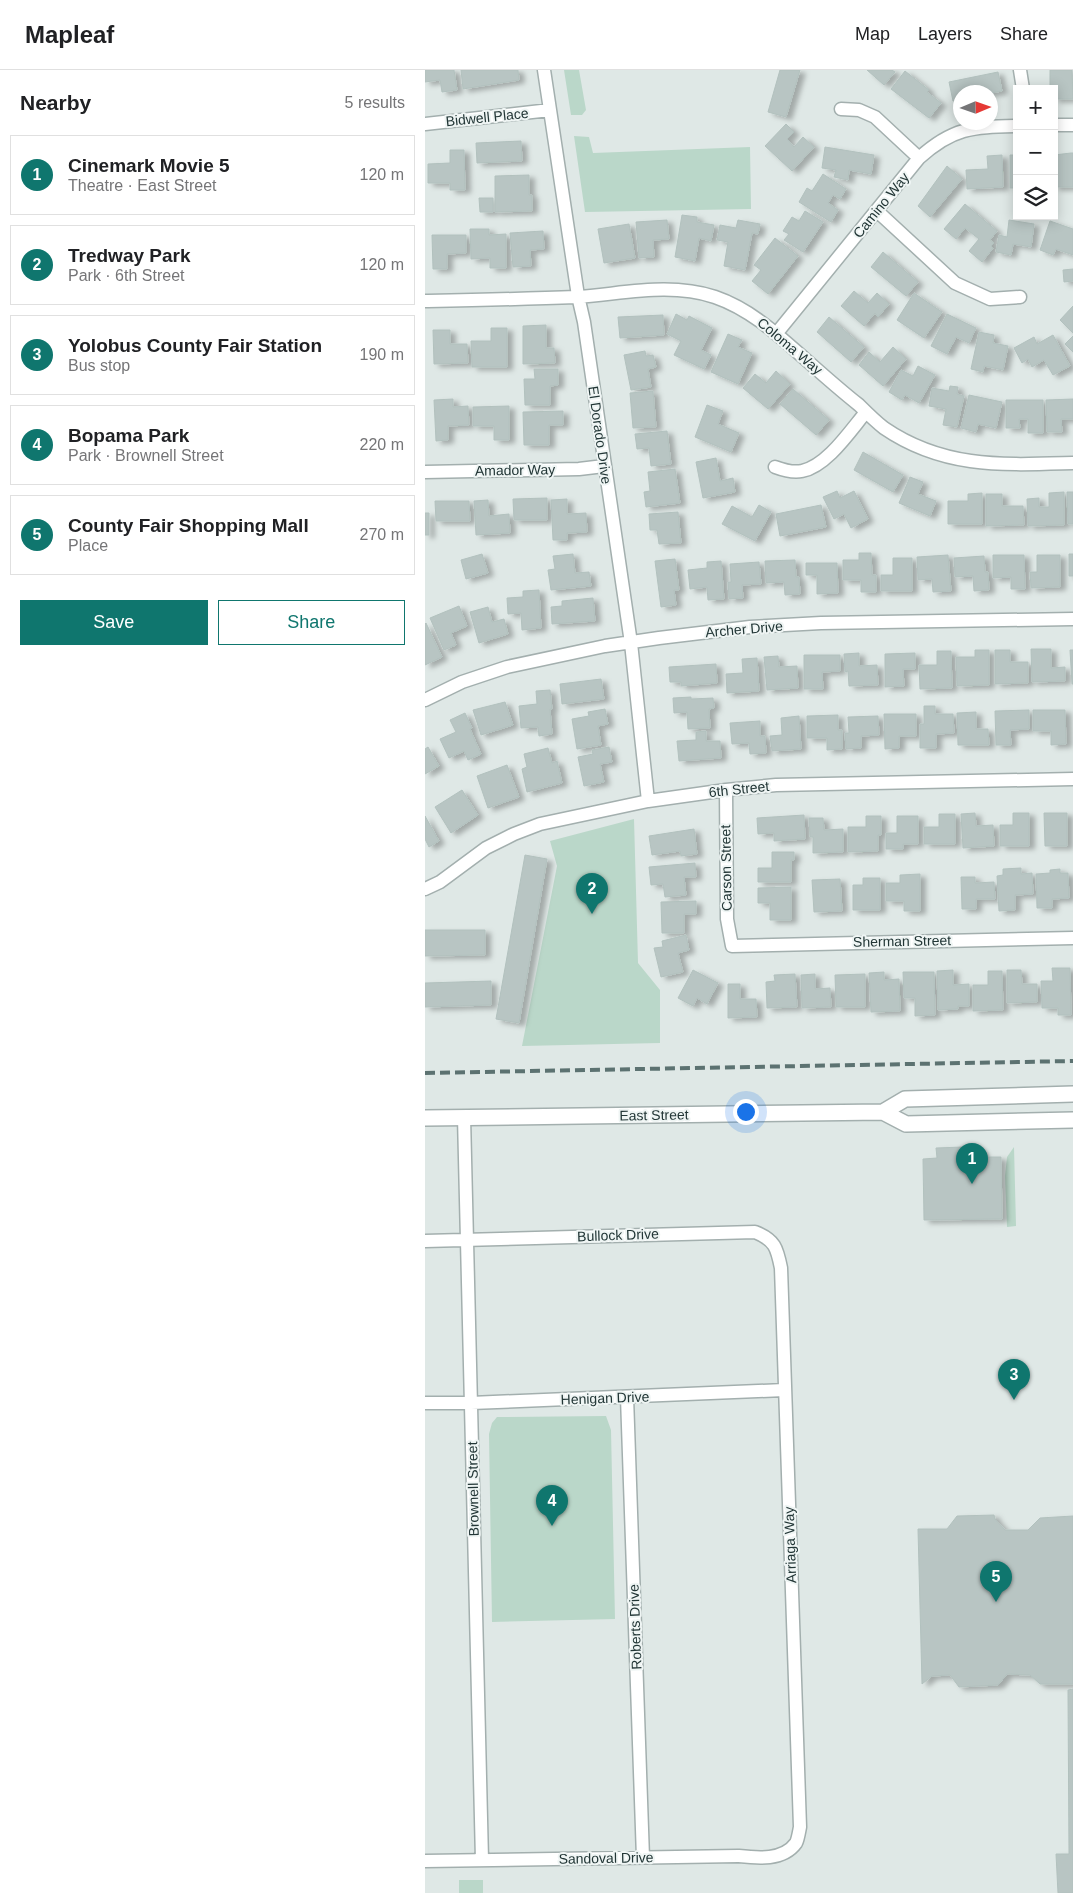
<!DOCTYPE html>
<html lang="en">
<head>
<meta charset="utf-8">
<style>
  body { margin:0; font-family:Helvetica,sans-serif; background:#f2f2f2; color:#202124 }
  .controls { position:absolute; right:15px; top:15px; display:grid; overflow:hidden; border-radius:0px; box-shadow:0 2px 12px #0003 }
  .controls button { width:45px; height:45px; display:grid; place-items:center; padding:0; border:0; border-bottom:1px solid #e0e0e0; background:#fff; color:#202124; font:25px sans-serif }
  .compass { position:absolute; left:528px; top:15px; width:45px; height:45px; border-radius:50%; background:#fff; box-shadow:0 2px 12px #0003; rotate:88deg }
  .you { position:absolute; left:320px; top:1041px; width:18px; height:18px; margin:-12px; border:4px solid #fff; border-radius:50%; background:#1a73e8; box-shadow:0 0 0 8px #1a73e833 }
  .badge { display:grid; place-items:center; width:32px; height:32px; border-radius:50%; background:#0f766e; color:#fff; font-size:16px; font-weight:700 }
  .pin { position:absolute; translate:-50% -41px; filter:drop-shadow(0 1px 2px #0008) }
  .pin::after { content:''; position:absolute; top:26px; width:18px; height:15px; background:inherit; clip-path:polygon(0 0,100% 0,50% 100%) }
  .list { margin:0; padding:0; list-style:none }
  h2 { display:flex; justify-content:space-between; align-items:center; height:65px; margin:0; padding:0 20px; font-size:21px }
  h2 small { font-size:16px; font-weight:400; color:#757577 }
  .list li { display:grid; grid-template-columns:32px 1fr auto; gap:15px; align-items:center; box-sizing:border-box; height:80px; margin:0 10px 10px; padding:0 10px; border:1px solid #e0e0e0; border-radius:0px }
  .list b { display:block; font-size:19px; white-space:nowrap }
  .list p { margin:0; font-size:16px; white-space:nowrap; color:#757577 }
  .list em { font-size:16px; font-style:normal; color:#757577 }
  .actions { display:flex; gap:10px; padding:15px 20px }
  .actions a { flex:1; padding:11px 0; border:1px solid #0f766e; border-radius:0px; text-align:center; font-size:18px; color:#0f766e }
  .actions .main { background:#0f766e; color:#fff }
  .icon { flex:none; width:28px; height:28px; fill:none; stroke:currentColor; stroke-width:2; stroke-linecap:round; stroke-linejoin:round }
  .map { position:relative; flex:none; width:648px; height:1823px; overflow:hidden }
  header { display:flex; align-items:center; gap:30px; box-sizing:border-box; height:70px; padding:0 25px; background:#fff; border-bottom:1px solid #e0e0e0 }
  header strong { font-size:24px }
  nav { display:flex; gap:28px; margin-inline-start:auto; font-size:18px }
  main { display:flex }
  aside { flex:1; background:#fff }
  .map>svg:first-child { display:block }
  .green { fill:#bad7c9 }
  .building { fill:#b8c5c3; stroke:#b2c1be; filter:url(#shadow) }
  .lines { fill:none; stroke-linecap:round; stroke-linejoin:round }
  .minor-casing { stroke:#a3afae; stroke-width:15 }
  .tertiary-casing { stroke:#a3afae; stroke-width:18 }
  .minor { stroke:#fff; stroke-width:12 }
  .tertiary { stroke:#fff; stroke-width:15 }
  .rail { stroke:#5c7271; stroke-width:4; stroke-dasharray:10 5; stroke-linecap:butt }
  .labels { text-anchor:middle; stroke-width:4; stroke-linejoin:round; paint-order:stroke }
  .street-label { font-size:14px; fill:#223636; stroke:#eff5f4 }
</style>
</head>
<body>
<header>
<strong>Mapleaf</strong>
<nav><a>Map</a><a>Layers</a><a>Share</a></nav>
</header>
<main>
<aside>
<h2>Nearby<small>5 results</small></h2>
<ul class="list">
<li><span class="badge">1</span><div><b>Cinemark Movie 5</b><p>Theatre · East Street</p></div><em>120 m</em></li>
<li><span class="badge">2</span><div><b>Tredway Park</b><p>Park · 6th Street</p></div><em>120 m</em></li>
<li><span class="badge">3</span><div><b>Yolobus County Fair Station</b><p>Bus stop</p></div><em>190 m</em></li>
<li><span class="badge">4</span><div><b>Bopama Park</b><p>Park · Brownell Street</p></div><em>220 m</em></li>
<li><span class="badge">5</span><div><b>County Fair Shopping Mall</b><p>Place</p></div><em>270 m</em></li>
</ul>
<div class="actions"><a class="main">Save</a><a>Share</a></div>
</aside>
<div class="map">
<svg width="648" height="1823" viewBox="0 0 648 1823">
  <defs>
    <filter id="shadow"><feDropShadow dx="5.5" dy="3" stdDeviation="2.5" flood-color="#0004"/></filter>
  </defs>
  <rect width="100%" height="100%" fill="#dfe8e6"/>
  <path class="green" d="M139,0H154L161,40L157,45H146Z
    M149,66L164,67L168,83L325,77L326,139L160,142Z
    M209,749L213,893L235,920V973L97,976L132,796L125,771Z
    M589,1077L591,1156L582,1157L580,1106L582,1087Z
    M181,1346L186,1360L190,1549L67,1552L64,1364L67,1353L72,1347Z
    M34,1810H58V1823H34Z"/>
  <path class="building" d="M0,0H29L32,20L17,22L15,10L0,12Z
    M36,0H93L94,10L38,19Z
    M355,0H375L361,47L343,42Z
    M442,0H467L470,2L459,15Z
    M625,0H647L648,29H629V19H625Z
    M480,1L504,20L502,22L516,33L504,48L466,19Z
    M573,2L577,21L566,23L536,22V29L528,31L524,12Z
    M361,54L369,62L362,69L369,77L378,67L389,77L367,101L340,76Z
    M96,71L97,91L52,93L51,73Z
    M400,77L449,85L446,104L424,100L423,110L409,107L411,100L397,98Z
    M25,80H39L40,120H25V113H3V94L25,93Z
    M646,83H648V117H629V85Z
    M577,85L578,117L542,119L541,100L563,99L562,86Z
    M585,85H592V118H585Z
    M522,96L537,109L505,147L493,136Z
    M398,104L421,119L415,129L408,125L403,133L413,140L406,152L374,132L382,118L387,121Z
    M104,105V125H107V141L70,142V106Z
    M54,128H68V142H55Z
    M540,134L572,161L565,170L569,173L566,176L568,178L557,192L544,181L554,169L540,158L531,169L519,159Z
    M380,141L398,152L378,182L359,170L364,164L358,161L367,147L374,151Z
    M257,145L272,147V152L289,155L286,171L274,168L270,191L250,187Z
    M242,150L244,169L228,170L229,187L214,188L211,152Z
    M313,150L335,154L333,164L327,163L320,200L299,196L303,172L292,170L295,155L311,158Z
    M584,150L609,154L606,177L588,174L586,185L571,182L574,165L582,167Z
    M625,151L648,159V185L631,179L628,185L615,180Z
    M204,154L210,188L179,193L173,159Z
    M45,159H64V165L81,164V198H65V188L46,189Z
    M118,161L119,179L105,180L106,196L88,197L85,163Z
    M7,165H41V183L22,184V199H8Z
    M350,168L373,186L343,224L327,211L336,200L329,195Z
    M458,182L493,212L481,226L446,197Z
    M648,199V211L639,212L638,200Z
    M429,221L443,233L452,223L464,234L453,247L450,243L439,256L416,236Z
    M489,223L517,242L499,268L472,250Z
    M648,236V263L635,250Z
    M251,244L262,250L264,246L287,258L276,280L286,285L279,299L249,285L256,271L242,264Z
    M522,244L551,258L544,273L531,267L522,284L506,276Z
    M238,245L239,265L195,268L193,247Z
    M404,247L439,277L426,292L392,262Z
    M121,255V278H129L130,293L98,294V256Z
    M66,258H82V297H47L46,271H66Z
    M8,260H25V274H42L43,293L9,294Z
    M554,262L569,265L568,273L583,276L578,300L559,296L558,302L546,299Z
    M303,264L317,270L313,277L327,283L313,314L286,302Z
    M628,265L645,296L628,305L619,290L607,297L603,289L597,293L589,278L609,267L612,274Z
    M648,266V282L640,274Z
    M468,277L481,289L458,316L434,295L444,282L455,292Z
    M220,281L221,286L228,285L231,297L223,299L226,317L206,320L199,285Z
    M493,296L510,305L494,333L480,325L477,330L464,322L476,300L488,306Z
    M109,299H133V315L125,316V335H100L99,309H110Z
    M351,301L365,314L343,339L318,318L330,304L341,313Z
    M525,316L533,317L532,324L539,326L532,357L518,355L521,339L504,336L507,318L524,321Z
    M368,319L404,350L391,365L355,334Z
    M228,321L231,357L208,358L205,323Z
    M544,325L577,332L571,358L553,354L551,362L536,358Z
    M28,329V337L43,336L44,355L23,356V370L11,371L9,330Z
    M648,329V349H636L637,362H622L621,330Z
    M581,330H618V363H603V349H594L595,358H581Z
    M282,335L298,341L293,354L314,363L306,382L270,367Z
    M84,336V370H69V356H48V337Z
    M138,341V355H124V375H99L98,342Z
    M242,361L246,394L226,396L224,378L212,379L210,364Z
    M438,382L478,405L468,422L429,400Z
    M291,388L295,411L308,408L310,422L278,428L271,392Z
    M250,399L255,433L221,437L219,422L225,421L223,402Z
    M485,407L498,412L493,424L511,431L505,446L474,433Z
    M412,421L415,428L429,421L443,449L426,458L419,444L409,449L398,427Z
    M639,422V455L603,456L602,429L614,428V437H624V423Z
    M642,422H648V454H643Z
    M557,423V454H523V431H543V424Z
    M561,424H577V436H598L599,455L561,456Z
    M122,428V450H89L88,429Z
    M142,429V444L161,443L162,462L142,463V470H128L126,430Z
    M63,430L64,446L84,444L85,463L51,465L49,431Z
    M10,431H44L45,451H11Z
    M334,435L346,442L330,471L297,454L307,436L327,447Z
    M396,435L401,457L355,466L351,444Z
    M253,442L256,473L234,474L232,460H225L224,444Z
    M0,443H4V465H0Z
    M434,483H446L447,505H451V522H436V510H418V490H434Z
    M57,484L63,503L41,509L36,490Z
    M148,484L150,503L164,502L166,516L126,520L123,500L130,499L128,486Z
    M644,484H648V506H644Z
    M523,485L526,521L508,522L507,509L493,510L492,487Z
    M568,485H599L600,519H586V507L568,508Z
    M612,485H635V517L606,518L605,502H612Z
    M559,486L560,502H563L564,520L549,521L548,506L530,507L529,488Z
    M468,488H487V521H456V505H468Z
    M250,489L254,520H249L251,535L236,537L230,491Z
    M370,490L371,507H374L375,524L360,525L359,512L341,513L340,491Z
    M296,491L299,529L283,530L282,517L265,519L263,500L282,498V492Z
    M334,492L336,514L317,515L318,528L304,529L303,512H306L305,494Z
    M381,493H412L413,523L392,524V505H381Z
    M114,520L116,558L97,560L96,543L83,544L82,528L98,527V521Z
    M168,528L170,551L127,554L126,537L137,536V531Z
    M34,536L42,556L26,563L31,575L19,580L5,548Z
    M63,537L67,552L79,549L83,564L54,573L45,542Z
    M1,553L17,587L0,595V554Z
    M606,579H626V598L640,597V611L607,612Z
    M550,580H564V615L532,616L531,587H550Z
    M570,580H585V592H603V613L570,614Z
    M645,580H648V614H647Z
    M512,581H526L527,618L495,619L494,595H512Z
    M434,583V596L452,595L453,615L424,616L423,601L420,602L419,584Z
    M490,583V599H478L479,616L460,617V584Z
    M379,585H415V601L397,602L398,619H379Z
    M353,586L354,597L372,596L373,618L342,620L339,587Z
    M332,588L334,621L302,623L301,604L318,603L317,589Z
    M291,594L292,613L256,616V612H245L244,597Z
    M176,609L179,629L137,634L135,614Z
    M125,620L127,639H125L127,664L114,666L113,657L96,658L94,636L112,634L111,621Z
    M266,627V629L288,628L289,638L284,639L285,658L263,659L262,642L249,643L248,628Z
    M80,632L88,655L56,665L48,640Z
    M499,636H510V644H528L529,663L511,664V678H495V654H499Z
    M180,639L183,654L173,656L176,675L152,679L147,649L164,646L163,642Z
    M604,640V659L585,660L586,675H571L570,641Z
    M608,640H640L641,674L626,675V661H608Z
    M551,642V659H563L564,675H533L532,643Z
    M40,643L47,658L45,659L56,684L43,690L39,681L24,688L15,669L31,662L25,650Z
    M459,644H491V666H474V678L460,679Z
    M413,645V660H417V679L402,680V668H382V646Z
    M374,646L376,679L347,681L345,666L357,665L356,648Z
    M453,646L454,665L436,666V678L421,679L420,663H424L423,647Z
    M335,651V666H340L341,683L325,684L324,673L307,674L305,653Z
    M281,661V671H295L296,688L254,691L252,671L271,670V662Z
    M3,677L14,696L0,704V679Z
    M184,677L187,692L175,694L179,712L159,716L153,687L168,684L167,680Z
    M123,678L127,693L132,691L137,713L102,722L97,699L102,697L99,684Z
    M82,695L94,727L63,738L52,706Z
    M37,720L53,745L26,763L10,737Z
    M550,743L551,756L568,755L569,776L538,778L536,744Z
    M588,743H604V776H575V755H588Z
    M619,743H642V776H620Z
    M514,744H530V774H499V757H514Z
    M379,745L380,769L349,771V763L333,764L332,748Z
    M0,746L14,771L4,777L0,769Z
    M441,746H456V765H453V781L423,782V757H441Z
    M472,746H493V774H478V779H461V763H472Z
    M384,748H398L399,760L418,759V782L388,783V767H385Z
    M269,759L272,784L256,786L255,781L227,785L224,766Z
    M347,782H369V790H366V812H333V798H347Z
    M100,785L122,789L94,953L71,949Z
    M270,793L271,807H259L261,825L240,827L238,814L226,815L224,797Z
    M596,798V804L607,803L608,824L590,825V840L574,841L572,806L578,805V799Z
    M635,799V803H643L644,828L627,829V838H612L611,804L625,803V800Z
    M495,804V841H479V831H461V813H475V805Z
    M536,807H550V813L569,812L570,829H551V839H537Z
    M438,808H455V840H428V815H438Z
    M415,809L417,841L389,842L387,810Z
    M366,817V850H345V833H333V818Z
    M271,831V844H259V863H237L236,832Z
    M0,860H60V885L0,886Z
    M261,865L264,880L253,883L258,902L236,907L229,878L238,877L237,871Z
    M627,898H645L646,945H633V938H617L616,911H628Z
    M268,900L293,913L282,934L272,928L268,936L253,928Z
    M528,900V915L544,914V936H533V939L513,940L512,901Z
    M582,900H596L597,914H612V932L582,933Z
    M563,901H577L578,940L548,941V915H563Z
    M459,902V910L474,909L475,941L446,942L444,903Z
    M478,902H509L510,945L490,946V928H479Z
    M370,904L372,937L342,938L341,912L350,911L349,905Z
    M390,904V919L405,918L406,937L377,938L376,905Z
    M440,904V937H411L410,905Z
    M66,911V935L0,937V913Z
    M303,914H315V929H331L332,947L303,948Z
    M537,1077V1081H557V1087H576L577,1149L499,1150L498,1089L512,1088L511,1078Z
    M569,1445L570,1449L580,1460H603L615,1448L648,1446V1614H615L605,1605L582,1604L573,1615L534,1617L525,1605L507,1606L497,1614L493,1459H522L532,1446Z
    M648,1619V1823H633L631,1784H644L643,1620Z"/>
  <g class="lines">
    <g class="minor-casing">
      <path id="minor" d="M119,0L153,226L159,252L206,573L223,731
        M595,0L598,19
        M416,39L434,40L450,47L494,88
        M0,54L125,40
        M629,55H648
        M452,141L530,213L565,229L595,227
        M0,231C50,230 101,229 151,227C198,224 244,212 290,227C325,239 352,264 379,288C397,304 415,320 434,335C442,343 450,351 459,358C519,399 579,395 648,393
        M351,264L494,88C528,57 548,57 592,56
        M350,397C358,400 368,403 377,401C402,396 425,361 441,342
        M0,402L154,399L179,396
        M0,630L37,612L82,597L180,576L234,568L325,557L396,553L648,549
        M301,720L302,849L307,876L648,868
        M0,819L15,812L61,778L89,764L115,754L223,731L301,720L351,715L648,709
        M39,1047L57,1790
        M0,1171L330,1162C350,1170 352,1178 356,1198L375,1757C374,1762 373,1769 371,1773C358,1791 332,1788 313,1786L0,1791
        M202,1327L218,1788
        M0,1333H46L359,1320"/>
    </g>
    <g class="tertiary-casing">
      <path id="tertiary" d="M458,1042L480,1029L648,1024
        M0,1048L458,1042L481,1054L648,1050"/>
    </g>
    <use href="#minor" class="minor"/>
    <use href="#tertiary" class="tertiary"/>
    <path class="rail" d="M0,1003L648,991"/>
  </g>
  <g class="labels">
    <g class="street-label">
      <text transform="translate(62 47) rotate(-6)" y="5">Bidwell Place</text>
      <text transform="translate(456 135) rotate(-51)" y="5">Camino Way</text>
      <text transform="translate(365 276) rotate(40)" y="5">Coloma Way</text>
      <text transform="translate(175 365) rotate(82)" y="5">El Dorado Drive</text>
      <text transform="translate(90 400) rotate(-1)" y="5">Amador Way</text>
      <text transform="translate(319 559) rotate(-5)" y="5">Archer Drive</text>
      <text transform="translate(314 719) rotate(-6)" y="5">6th Street</text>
      <text transform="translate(301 798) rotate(-91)" y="5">Carson Street</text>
      <text transform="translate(477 871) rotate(-1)" y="5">Sherman Street</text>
      <text transform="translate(229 1045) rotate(-1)" y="5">East Street</text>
      <text transform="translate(193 1165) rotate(-2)" y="5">Bullock Drive</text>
      <text transform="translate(180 1328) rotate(-2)" y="5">Henigan Drive</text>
      <text transform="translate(48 1419) rotate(-91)" y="5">Brownell Street</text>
      <text transform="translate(365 1475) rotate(-92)" y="5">Arriaga Way</text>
      <text transform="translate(210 1557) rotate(-92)" y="5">Roberts Drive</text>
      <text transform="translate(181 1788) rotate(-1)" y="5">Sandoval Drive</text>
    </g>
  </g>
</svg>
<div class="controls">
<button>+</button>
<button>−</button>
<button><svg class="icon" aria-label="layers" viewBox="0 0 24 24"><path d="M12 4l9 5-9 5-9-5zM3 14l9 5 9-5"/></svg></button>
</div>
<svg class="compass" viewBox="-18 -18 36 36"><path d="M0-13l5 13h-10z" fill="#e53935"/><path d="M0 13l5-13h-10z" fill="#757577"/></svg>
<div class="you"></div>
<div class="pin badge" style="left:547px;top:1114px">1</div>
<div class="pin badge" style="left:167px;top:844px">2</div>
<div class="pin badge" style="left:589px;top:1330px">3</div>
<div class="pin badge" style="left:127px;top:1456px">4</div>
<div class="pin badge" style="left:571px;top:1532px">5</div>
</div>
</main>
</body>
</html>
